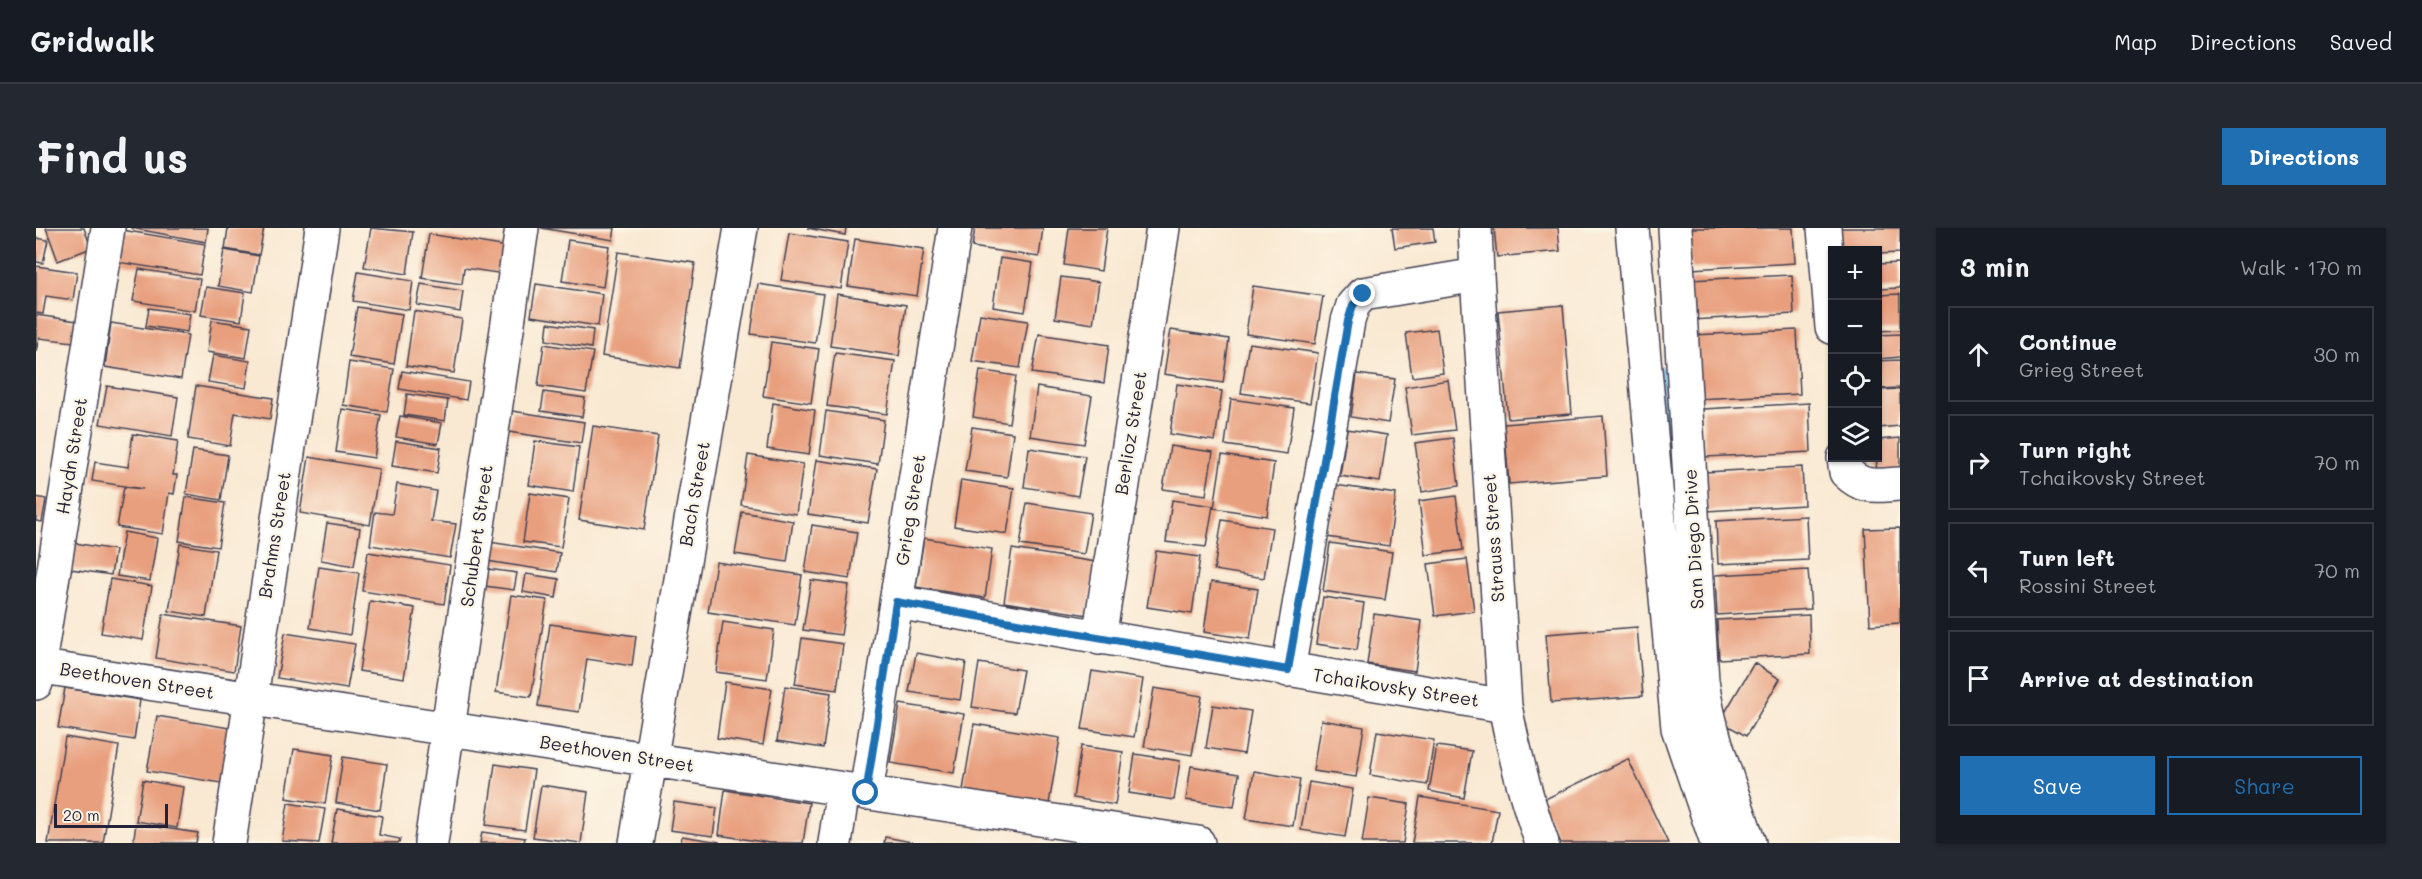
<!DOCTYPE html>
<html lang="en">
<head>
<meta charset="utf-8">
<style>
  body { margin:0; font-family:Mali,sans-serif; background:#242831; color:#f1f3f6 }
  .controls { position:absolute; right:18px; top:18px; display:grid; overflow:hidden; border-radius:0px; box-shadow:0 2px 4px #0004 }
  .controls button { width:54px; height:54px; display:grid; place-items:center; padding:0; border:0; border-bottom:2px solid #363941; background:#171b24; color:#f1f3f6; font:30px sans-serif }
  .scale { position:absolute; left:18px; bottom:15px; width:114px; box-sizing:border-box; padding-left:6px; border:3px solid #22223b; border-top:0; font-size:16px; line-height:21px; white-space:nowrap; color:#22223b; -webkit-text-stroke:4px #fcf5e5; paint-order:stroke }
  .stop { position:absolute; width:18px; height:18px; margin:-14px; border:4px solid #1f6fb2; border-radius:50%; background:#fff }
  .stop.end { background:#1f6fb2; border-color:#fff; box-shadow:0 2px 6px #0008 }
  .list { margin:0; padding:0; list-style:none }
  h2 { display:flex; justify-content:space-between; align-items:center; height:78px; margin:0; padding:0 24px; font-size:26px }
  h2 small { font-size:20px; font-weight:400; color:#9ea1a6 }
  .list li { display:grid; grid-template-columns:39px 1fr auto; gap:18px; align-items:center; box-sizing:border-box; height:96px; margin:0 12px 12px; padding:0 12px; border:2px solid #363941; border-radius:0px }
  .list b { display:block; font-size:22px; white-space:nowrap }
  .list p { margin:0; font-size:20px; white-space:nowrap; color:#9ea1a6 }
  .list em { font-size:20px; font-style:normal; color:#9ea1a6 }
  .actions { display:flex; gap:12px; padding:18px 24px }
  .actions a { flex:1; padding:14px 0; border:2px solid #1f6fb2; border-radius:0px; text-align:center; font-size:21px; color:#1f6fb2 }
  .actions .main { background:#1f6fb2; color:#fff }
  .icon { flex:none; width:33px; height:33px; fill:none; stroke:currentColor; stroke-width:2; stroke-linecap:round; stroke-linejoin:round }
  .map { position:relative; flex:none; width:1864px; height:615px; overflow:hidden; border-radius:0px }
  header { display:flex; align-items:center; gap:36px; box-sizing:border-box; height:84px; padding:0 30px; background:#171b24; border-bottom:2px solid #363941 }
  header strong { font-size:28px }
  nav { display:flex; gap:33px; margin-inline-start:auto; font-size:21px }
  .intro { display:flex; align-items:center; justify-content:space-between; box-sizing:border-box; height:144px; padding:0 36px }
  h1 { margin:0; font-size:42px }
  .button { padding:15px 27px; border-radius:0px; background:#1f6fb2; color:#fff; font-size:21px; font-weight:700 }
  main { display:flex; gap:36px; padding:0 36px }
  aside { flex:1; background:#171b24; border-radius:0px; box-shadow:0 2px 4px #0004 }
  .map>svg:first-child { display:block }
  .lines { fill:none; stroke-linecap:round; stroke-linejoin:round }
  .stream { stroke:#73bbeb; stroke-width:12 }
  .building { fill:#e89f7e }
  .minor-casing { stroke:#424052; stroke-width:36 }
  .minor { stroke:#fff; stroke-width:33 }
  .route { stroke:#1f6fb2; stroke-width:8 }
  .labels { text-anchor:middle; stroke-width:4.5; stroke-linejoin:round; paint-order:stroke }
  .street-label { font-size:18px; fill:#22223b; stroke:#fcf5e5 }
</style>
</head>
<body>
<header>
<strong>Gridwalk</strong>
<nav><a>Map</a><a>Directions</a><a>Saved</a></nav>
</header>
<div class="intro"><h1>Find us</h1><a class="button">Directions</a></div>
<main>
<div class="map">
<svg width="1864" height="615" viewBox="0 0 1864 615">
  <rect width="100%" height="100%" fill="#fcf5e5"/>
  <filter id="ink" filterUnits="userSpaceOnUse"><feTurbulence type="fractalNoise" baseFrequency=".0167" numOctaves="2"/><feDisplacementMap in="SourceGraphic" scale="12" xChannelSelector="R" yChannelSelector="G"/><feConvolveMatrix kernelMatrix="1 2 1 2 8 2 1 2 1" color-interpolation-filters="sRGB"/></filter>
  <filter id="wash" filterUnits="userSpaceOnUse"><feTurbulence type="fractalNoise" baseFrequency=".008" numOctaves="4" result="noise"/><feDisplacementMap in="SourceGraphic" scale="24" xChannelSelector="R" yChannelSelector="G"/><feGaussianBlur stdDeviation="1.35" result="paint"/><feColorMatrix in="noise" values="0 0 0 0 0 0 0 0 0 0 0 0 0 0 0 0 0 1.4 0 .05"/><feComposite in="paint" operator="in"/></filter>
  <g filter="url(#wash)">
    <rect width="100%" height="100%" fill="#f9e9d3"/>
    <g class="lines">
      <path class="stream" d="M1625,144L1638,249"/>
    </g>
    <g id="blocks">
      <path class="building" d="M10,0H48L55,20L22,33Z
        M95,0H172L170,14Z
        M192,0H228L223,27L189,21Z
        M335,0L377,4L371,46L328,39Z
        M505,0H579L577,12Z
        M771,0H810L809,7Z
        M939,0H1007L1003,29L936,19Z
        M1033,0H1071L1065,43L1028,37Z
        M1356,0H1397L1399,14L1359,20Z
        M1458,0H1522L1524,23L1461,29Z
        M1653,0H1757L1759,35L1655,41Z
        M1800,0H1864V25L1842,26V22H1801Z
        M86,2L169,16L164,47L81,34Z
        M753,5L812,14L805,61L745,52Z
        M393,6L472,19L468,46L428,40L426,56L386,50Z
        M0,10L12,12L7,35L0,34Z
        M819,11L888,21L881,68L812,58Z
        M532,12L573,18L567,59L526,53Z
        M188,22L223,28L217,64L182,58Z
        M582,24L659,35L644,140L566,128Z
        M964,30L997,35L989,84L957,79Z
        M1864,35V60L1842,61V36Z
        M0,38L41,44L37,72L10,68L7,86L0,85Z
        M103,41L164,51L159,83L97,73Z
        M322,44L377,53L373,82L317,73Z
        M1756,47L1758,86L1655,92L1653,52Z
        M1025,49L1063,54L1057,96L1019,90Z
        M385,56L427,63L424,84L381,77Z
        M500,56L566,66L562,98L495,88Z
        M722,56L787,66L779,115L715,106Z
        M1217,58L1287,68L1279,116L1210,106Z
        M170,59L209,65L205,93L165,87Z
        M801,66L870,77L863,128L794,118Z
        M1864,66V102L1842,103V67Z
        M1527,77L1536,186L1472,191L1462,83Z
        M321,79L366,86L358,136L313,129Z
        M113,80L154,86L151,104L110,98Z
        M378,83L426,91L418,145L370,138Z
        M944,86L992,93L984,140L936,133Z
        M0,87L41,93L38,114L3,110L0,123Z
        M176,92L215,98L210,130L171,124Z
        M75,95L152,107L145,151L69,139Z
        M512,95L557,102L555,120L510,112Z
        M1401,101L1407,145L1376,149L1370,105Z
        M1135,102L1193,111L1187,155L1128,146Z
        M1761,102L1764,166L1660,171L1657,107Z
        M1003,106L1073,117L1068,155L996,145Z
        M1864,106V129L1842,131V107Z
        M735,114L783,121L775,175L727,168Z
        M1213,115L1282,125L1274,175L1205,165Z
        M508,116L557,124L550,165L502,158Z
        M799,125L859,133L851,186L791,178Z
        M177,127L214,133L210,160L172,154Z
        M1864,132V160L1842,161V133Z
        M313,134L358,141L351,184L307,177Z
        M944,142L980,148L973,195L937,189Z
        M366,143L433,154L430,172L363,161Z
        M1321,146L1359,151L1352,195L1315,189Z
        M1412,152L1419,202L1376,207L1369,159Z
        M1141,156L1186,163L1179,213L1134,206Z
        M71,158L142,169L136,208L64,196Z
        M160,158L237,170L234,191L199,185L194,218L152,211Z
        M1001,159L1056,168L1048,216L994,208Z
        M1864,161V198L1842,200V162Z
        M508,164L549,170L546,189L505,183Z
        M371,166L412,172L409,193L368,187Z
        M1195,171L1258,180L1251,226L1189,217Z
        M737,175L779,182L773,227L731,221Z
        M1773,175L1775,224L1669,229L1667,181Z
        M306,181L345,187L338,230L300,224Z
        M476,183L548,194L545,215L473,204Z
        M790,183L848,192L842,236L784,227Z
        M364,188L406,195L402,216L360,209Z
        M1567,188L1571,248L1473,256L1468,196Z
        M557,198L622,208L608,302L543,292Z
        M936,199L977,205L971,249L929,243Z
        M1311,201L1351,207L1344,254L1304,248Z
        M97,206L142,213L137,247H141L138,266L133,265L127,306L81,299L88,259L107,261L56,253L59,234L92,239Z
        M1417,210L1423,258L1386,264L1379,215Z
        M1864,210V243L1840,245L1842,212Z
        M360,213L405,220L401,245L356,238Z
        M499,213L543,219L537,264L493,257Z
        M1134,218L1177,224L1170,267L1127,261Z
        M993,220L1049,228L1042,268L988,259Z
        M157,222L192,227L185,272L150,266Z
        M712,227L767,236L760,286L705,277Z
        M1186,227L1238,235L1231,288L1178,280Z
        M273,229L343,241L334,297L264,285Z
        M780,232L841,241L832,295L772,286Z
        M1766,239L1768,277L1671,283L1669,244Z
        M925,252L978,260L971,306L918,298Z
        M361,256L400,263L395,293L420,296L414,330L334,317L339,284L356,286Z
        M1299,257L1360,266L1353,318L1291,309Z
        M494,265L533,271L525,319L487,314Z
        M1420,268L1427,322L1390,327L1383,273Z
        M0,269L10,271L6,294L0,293Z
        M150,269L189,275L182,319L143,313Z
        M1136,272L1177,278L1170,319L1130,314Z
        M991,275L1055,285L1048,326L984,317Z
        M706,284L757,293L751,334L699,326Z
        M1770,288L1772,332L1682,336L1680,293Z
        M1186,292L1236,300L1228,350L1178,342Z
        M291,295L324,300L318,338L285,332Z
        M776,297L821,304L814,351L769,344Z
        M1864,300V395L1834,397L1829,301Z
        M88,304L121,310L114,353L81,348Z
        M888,310L956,321L949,370L880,359Z
        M453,314L524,325L521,344L451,333Z
        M39,315L79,322L75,347L35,341Z
        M1294,315L1356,324L1349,372L1287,363Z
        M144,316L180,322L170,389L133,383Z
        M976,321L1060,334L1052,387L968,374Z
        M1120,323L1164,329L1156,386L1111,379Z
        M332,324L414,337L408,376L326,363Z
        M1431,331L1438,383L1399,388L1392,336Z
        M680,334L766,347L759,397L672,384Z
        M283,339L323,345L314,407L274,400Z
        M452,341L481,345L478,362L449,358Z
        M1772,342L1775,381L1681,387L1679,347Z
        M490,346L523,351L520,370L487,364Z
        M74,351L116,358L107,412L65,405Z
        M775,352L813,357L805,407L767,402Z
        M1175,354L1222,361L1214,411L1168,404Z
        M475,367L511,372L495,469L460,464Z
        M1287,369L1328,375L1321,422L1280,416Z
        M334,373L379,380L368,450L323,443Z
        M127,386L205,398L198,443L120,430Z
        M1338,386L1386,393L1379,443L1331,436Z
        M1773,387L1774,426L1683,431L1681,392Z
        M687,394L738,402L731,451L680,444Z
        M514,396L600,408L596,438L551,431L543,484L502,478Z
        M1601,399L1607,468L1515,475L1510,406Z
        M249,405L319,416L311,461L241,450Z
        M766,410L807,416L801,462L759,456Z
        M880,425L930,434L924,472L873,464Z
        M943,435L987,442L979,485L936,479Z
        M1718,435L1744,451L1710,508L1684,493Z
        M1056,443L1107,451L1098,509L1046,501Z
        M689,454L736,461L727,517L681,510Z
        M749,458L795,465L787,520L741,513Z
        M29,460L104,472L98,512L22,500Z
        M1118,460L1166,468L1156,527L1108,519Z
        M864,476L928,486L918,545L854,535Z
        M1177,477L1215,483L1208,526L1170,520Z
        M121,488L194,500L185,555L111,543Z
        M1285,492L1328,499L1320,549L1277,543Z
        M938,496L1024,510L1013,576L927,562Z
        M1341,503L1398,512L1391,557L1334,547Z
        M29,509L83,518L67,615H12Z
        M1045,518L1087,524L1079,577L1037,570Z
        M1401,518L1436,523L1428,570L1393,563Z
        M258,521L297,527L289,576L250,570Z
        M1099,526L1144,533L1138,572L1093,565Z
        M307,529L351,536L344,582L300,575Z
        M1592,531L1632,615H1525L1505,573Z
        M459,536L498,542L489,602L450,597Z
        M1155,538L1203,546L1198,579L1150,572Z
        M1218,543L1264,551L1257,598L1210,591Z
        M107,552L147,559L141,600L100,593Z
        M1273,554L1317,561L1309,609L1265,602Z
        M505,557L552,564L545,615L497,609Z
        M689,562L773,575L767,615H733L683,607Z
        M1384,569L1462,582L1456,615H1376Z
        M1333,570L1373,576L1367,615H1326Z
        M638,574L681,580L677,608L634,602Z
        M252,575L289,581L283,615L246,613Z
        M301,581L346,588L343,607L364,611L363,615H295Z
        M100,596L162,605L160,615H97Z
        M446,604L489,610L488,615H444Z
        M646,608L683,614V615H645Z
        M849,609L876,614V615H848Z"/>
    </g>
  </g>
  <g filter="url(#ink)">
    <use href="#blocks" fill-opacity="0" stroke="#424052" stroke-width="1.5"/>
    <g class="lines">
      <g class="minor-casing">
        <path id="minor" d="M1439,0L1441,47L1469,478C1478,525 1490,570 1506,615
          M1596,0L1642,500L1681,615
          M1639,0L1666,453C1674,509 1695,561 1713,615
          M1788,0L1796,99
          M1808,230L1810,244C1828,262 1841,257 1864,256
          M860,374L1469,478
          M1063,410L1127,0
          M0,438L1162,615
          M1252,442L1312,93L1317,77L1327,66L1441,47
          M0,455L72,0
          M830,565L919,0
          M193,615L286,0
          M395,615L486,0
          M600,615L705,0
          M799,615L807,561"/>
      </g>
      <use href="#minor" class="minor"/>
    </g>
  </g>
  <g class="lines" filter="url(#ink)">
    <path class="route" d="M830,565L860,374L1252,442L1312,93L1317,77L1327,66"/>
  </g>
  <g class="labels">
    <g class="street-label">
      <text transform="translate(1095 205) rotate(-81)" y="6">Berlioz Street</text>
      <text transform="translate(36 228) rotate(-81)" y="6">Haydn Street</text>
      <text transform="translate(659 266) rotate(-80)" y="6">Bach Street</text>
      <text transform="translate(875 282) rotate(-81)" y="6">Grieg Street</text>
      <text transform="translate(239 307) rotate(-81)" y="6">Brahms Street</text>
      <text transform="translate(441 308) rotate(-82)" y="6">Schubert Street</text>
      <text transform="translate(1458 310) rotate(-94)" y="6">Strauss Street</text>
      <text transform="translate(1658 311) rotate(-93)" y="6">San Diego Drive</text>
      <text transform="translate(101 453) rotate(9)" y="6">Beethoven Street</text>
      <text transform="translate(1360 460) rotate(9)" y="6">Tchaikovsky Street</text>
      <text transform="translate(581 526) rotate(9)" y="6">Beethoven Street</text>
    </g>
  </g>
</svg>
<div class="controls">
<button>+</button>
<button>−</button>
<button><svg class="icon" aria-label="locate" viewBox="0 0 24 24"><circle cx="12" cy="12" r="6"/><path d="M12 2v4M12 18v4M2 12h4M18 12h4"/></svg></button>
<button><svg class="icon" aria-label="layers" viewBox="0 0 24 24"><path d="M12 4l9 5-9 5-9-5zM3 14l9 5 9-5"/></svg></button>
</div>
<div class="scale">20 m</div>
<div class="stop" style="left:830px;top:565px"></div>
<div class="stop end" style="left:1327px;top:66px"></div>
</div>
<aside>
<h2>3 min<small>Walk · 170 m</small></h2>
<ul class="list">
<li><svg class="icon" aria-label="ahead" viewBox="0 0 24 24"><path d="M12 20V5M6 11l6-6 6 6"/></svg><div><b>Continue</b><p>Grieg Street</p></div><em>30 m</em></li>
<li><svg class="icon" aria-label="right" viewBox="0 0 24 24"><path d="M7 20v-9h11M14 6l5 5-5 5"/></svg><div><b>Turn right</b><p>Tchaikovsky Street</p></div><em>70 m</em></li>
<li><svg class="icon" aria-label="left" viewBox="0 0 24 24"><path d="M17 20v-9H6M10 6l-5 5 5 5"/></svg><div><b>Turn left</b><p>Rossini Street</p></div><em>70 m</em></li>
<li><svg class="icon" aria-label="arrive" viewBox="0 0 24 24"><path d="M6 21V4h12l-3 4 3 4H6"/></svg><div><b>Arrive at destination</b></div></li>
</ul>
<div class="actions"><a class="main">Save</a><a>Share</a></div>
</aside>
</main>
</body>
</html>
